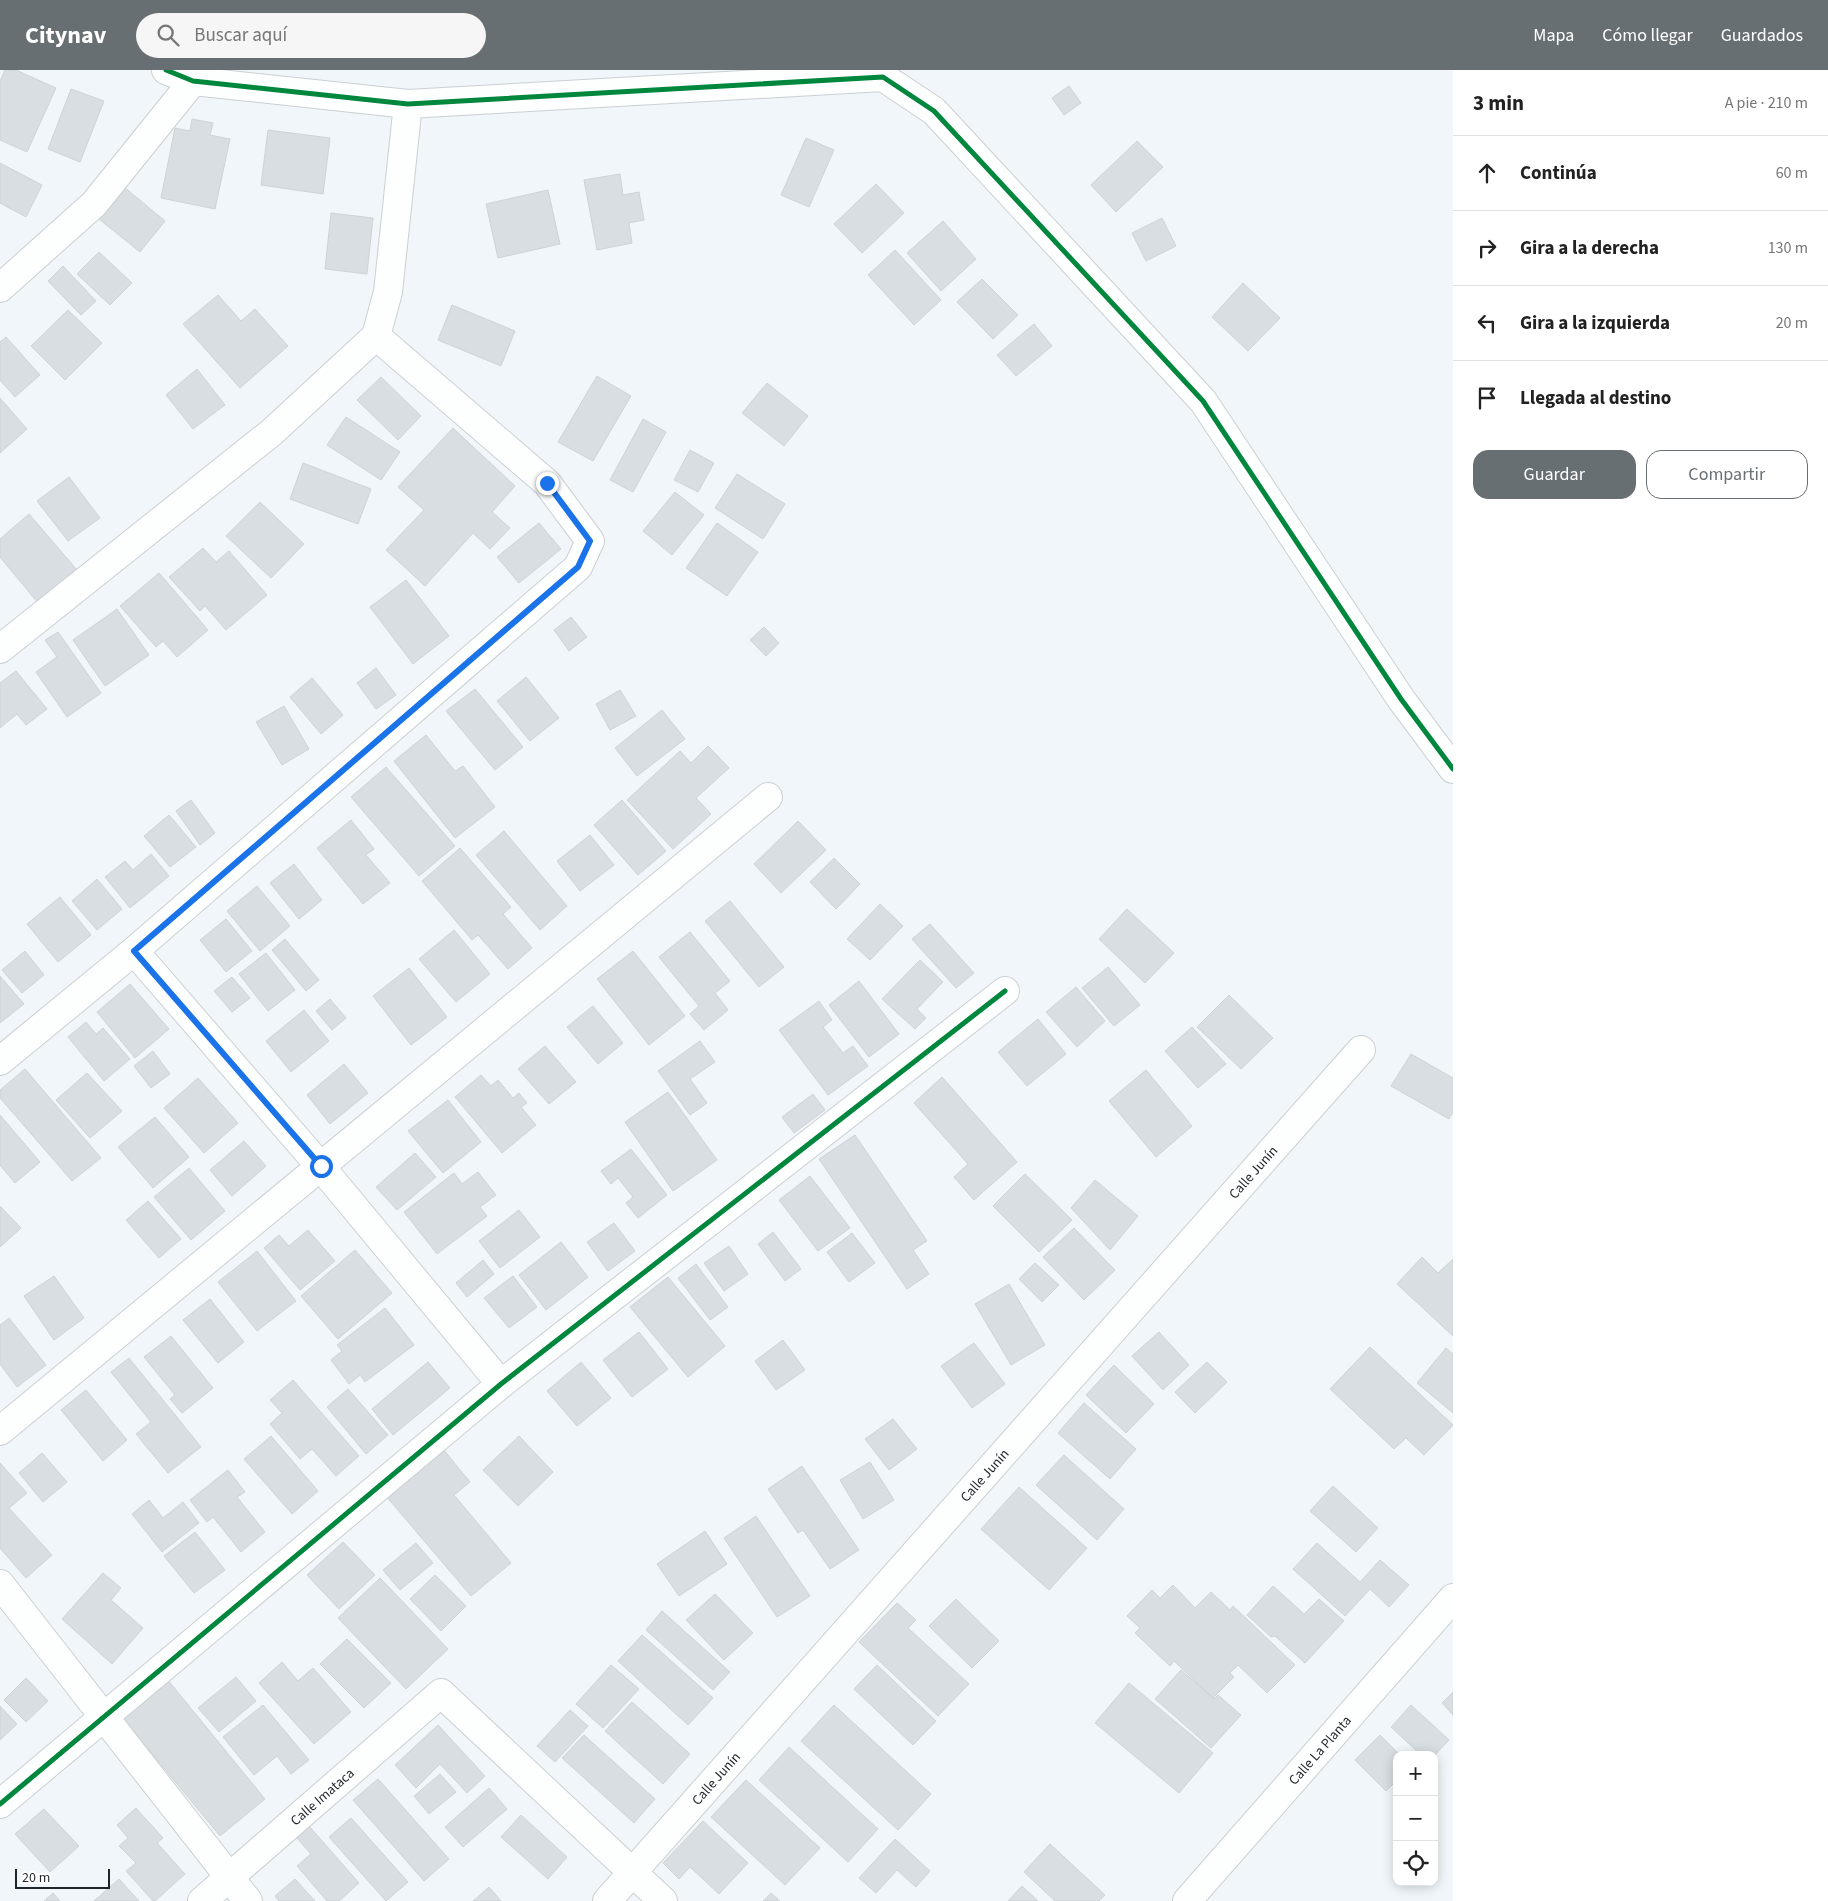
<!DOCTYPE html>
<html lang="es">
<head>
<meta charset="utf-8">
<style>
  body { margin:0; font-family:"Source Sans 3",sans-serif; background:#f6f6f6; color:#222 }
  .controls { position:absolute; right:15px; bottom:15px; display:grid; overflow:hidden; border-radius:10px; box-shadow:0 2px 12px #0003 }
  .controls button { width:45px; height:45px; display:grid; place-items:center; padding:0; border:0; border-bottom:1px solid #e0e0e0; background:#fff; color:#222; font:25px sans-serif }
  .scale { position:absolute; left:15px; bottom:12px; width:95px; box-sizing:border-box; padding-left:5px; border:2px solid #1f262a; border-top:0; font-size:14px; line-height:18px; white-space:nowrap; color:#1f262a; -webkit-text-stroke:4px #fff; paint-order:stroke }
  .stop { position:absolute; width:15px; height:15px; margin:-11px; border:4px solid #1a73e8; border-radius:50%; background:#fff }
  .stop.end { background:#1a73e8; border-color:#fff; box-shadow:0 1px 5px #0008 }
  .list { margin:0; padding:0; list-style:none }
  h2 { display:flex; justify-content:space-between; align-items:center; height:65px; margin:0; padding:0 20px; font-size:21px }
  h2 small { font-size:16px; font-weight:400; color:#767676 }
  .list li { display:grid; grid-template-columns:32px 1fr auto; gap:15px; align-items:center; box-sizing:border-box; height:75px; padding:0 20px; border-top:1px solid #e0e0e0 }
  .list b { display:block; font-size:19px; white-space:nowrap }
  .list em { font-size:16px; font-style:normal; color:#767676 }
  .actions { display:flex; gap:10px; padding:15px 20px }
  .actions a { flex:1; padding:11px 0; border:1px solid #686f72; border-radius:15px; text-align:center; font-size:18px; color:#686f72 }
  .actions .main { background:#686f72; color:#fff }
  .icon { flex:none; width:28px; height:28px; fill:none; stroke:currentColor; stroke-width:2; stroke-linecap:round; stroke-linejoin:round }
  .map { position:relative; flex:none; width:1453px; height:1831px; overflow:hidden }
  header { display:flex; align-items:center; gap:30px; box-sizing:border-box; height:70px; padding:0 25px; background:#686f72; color:#fff }
  header strong { font-size:24px }
  nav { display:flex; gap:28px; margin-inline-start:auto; font-size:18px }
  .search { width:350px; height:45px; background:#f6f6f6; display:flex; align-items:center; gap:12px; box-sizing:border-box; padding:0 18px; border-radius:28px; color:#767676; font-size:19px }
  main { display:flex }
  aside { flex:1; background:#fff }
  .map>svg:first-child { display:block }
  .building { fill:#d8dee1; stroke:#cdd3d6 }
  .lines { fill:none; stroke-linecap:round; stroke-linejoin:round }
  .minor-casing { stroke:#cad0d3; stroke-width:30 }
  .minor { stroke:#fdfefe; stroke-width:28 }
  .cycleway-casing { stroke:#fff; stroke-width:8 }
  .cycleway { stroke:#00873e; stroke-width:5 }
  .route { stroke:#1a73e8; stroke-width:6 }
  .labels { text-anchor:middle; stroke-width:4; stroke-linejoin:round; paint-order:stroke }
  .street-label { font-size:14px; fill:#1f262a; stroke:#fff }
</style>
</head>
<body>
<header>
<strong>Citynav</strong>
<div class="search"><svg class="icon" aria-label="search" viewBox="0 0 24 24"><circle cx="10" cy="10" r="6"/><path d="M15 15l6 6"/></svg>Buscar aquí</div>
<nav><a>Mapa</a><a>Cómo llegar</a><a>Guardados</a></nav>
</header>
<main>
<div class="map">
<svg width="1453" height="1831" viewBox="0 0 1453 1831">
  <rect width="100%" height="100%" fill="#f0f6f9"/>
  <path class="building" d="M5,0H16L56,18L27,82L0,70V11Z
    M1069,16L1081,33L1064,45L1052,28Z
    M71,19L104,31L80,92L48,79Z
    M192,49L213,53L210,65L230,69L215,139L161,128L175,58L190,61Z
    M268,60L330,68L323,124L261,115Z
    M806,68L834,80L809,137L781,125Z
    M1137,71L1163,97L1116,142L1091,115Z
    M0,93L42,115L26,147L0,133Z
    M620,104L623,125L639,122L644,150L629,153L632,173L597,180L584,110Z
    M876,114L904,143L862,183L834,154Z
    M124,117L165,151L140,182L99,149Z
    M548,120L560,174L498,188L486,134Z
    M331,143L373,148L367,204L325,199Z
    M1162,148L1176,176L1146,191L1132,163Z
    M943,151L976,189L941,221L907,183Z
    M895,180L941,230L914,255L868,205Z
    M99,182L132,213L110,235L77,204Z
    M63,196L96,231L81,245L48,211Z
    M982,209L1018,245L993,269L957,232Z
    M1243,213L1280,248L1248,281L1212,247Z
    M218,225L241,251L255,239L288,276L240,318L183,254Z
    M452,235L515,261L501,296L438,270Z
    M68,240L102,273L65,310L31,276Z
    M1034,254L1052,276L1016,306L997,285Z
    M6,267L40,305L15,327L0,310V272Z
    M197,299L225,335L193,359L166,325Z
    M597,306L631,326L593,391L558,372Z
    M381,307L421,346L398,370L357,330Z
    M767,313L808,346L784,376L742,343Z
    M0,328L27,359L0,383Z
    M346,347L400,382L381,410L327,375Z
    M643,349L666,362L633,422L610,410Z
    M453,358L515,416L492,442L510,458L490,479L473,463L425,516L386,480L424,440L398,417Z
    M690,380L714,393L698,422L674,410Z
    M303,393L371,419L358,454L290,429Z
    M737,404L785,434L763,469L715,438Z
    M69,407L100,448L68,471L37,431Z
    M675,422L704,445L672,485L643,461Z
    M260,432L304,474L271,508L226,466Z
    M29,444L77,500L38,533L0,487V469Z
    M539,453L561,479L519,513L497,487Z
    M717,453L758,482L727,526L686,498Z
    M203,478L216,492L229,481L267,525L226,560L205,536L200,541L169,507Z
    M159,503L208,560L177,587L163,571L156,577L120,536Z
    M406,510L449,566L413,594L370,537Z
    M117,539L149,585L105,616L73,570Z
    M571,547L587,567L569,581L554,560Z
    M764,557L779,573L766,586L750,570Z
    M58,562L101,623L67,647L36,602L57,587L45,570Z
    M376,598L396,625L376,639L357,613Z
    M16,601L47,639L26,655L17,644L0,658V613Z
    M526,607L559,648L530,671L497,631Z
    M312,608L343,645L321,664L290,627Z
    M475,619L523,677L495,700L446,641Z
    M620,620L636,646L610,660L596,634Z
    M284,636L309,679L282,695L256,652Z
    M662,640L685,669L637,706L615,678Z
    M426,665L455,701L463,696L495,737L455,768L394,691Z
    M708,676L729,698L696,728L711,744L673,779L627,730L680,681L691,693Z
    M386,697L455,776L419,806L351,727Z
    M191,730L215,763L200,775L176,741Z
    M622,730L666,781L638,805L594,755Z
    M169,745L196,777L170,797L144,766Z
    M351,750L374,779L366,785L390,813L363,834L317,778Z
    M798,751L826,780L781,823L754,794Z
    M504,761L567,836L540,860L476,785Z
    M590,765L614,795L580,821L557,791Z
    M460,778L511,837L503,844L532,878L508,899L478,865L472,870L422,811Z
    M151,784L169,806L130,838L105,807L125,791L133,800Z
    M834,788L860,814L836,839L810,812Z
    M294,794L322,830L299,849L270,813Z
    M97,809L122,839L97,860L72,831Z
    M257,816L290,856L260,881L227,841Z
    M60,827L91,865L58,892L27,854Z
    M730,831L784,897L759,917L705,851Z
    M880,834L903,856L870,890L847,869Z
    M1127,839L1174,883L1145,913L1099,869Z
    M226,849L252,881L226,902L200,870Z
    M930,854L974,903L956,918L912,869Z
    M454,860L490,904L456,932L419,889Z
    M690,862L730,911L715,923L728,940L704,960L690,944L699,936L659,887Z
    M285,869L319,910L306,921L272,880Z
    M25,881L44,905L22,923L2,900Z
    M633,881L685,946L649,975L597,909Z
    M266,883L295,920L268,941L239,904Z
    M920,890L943,912L917,939L926,948L915,959L882,929Z
    M1108,897L1140,935L1114,956L1082,918Z
    M409,898L447,947L411,975L373,926Z
    M0,906L24,934L0,953Z
    M232,907L250,928L232,942L214,921Z
    M859,911L899,964L869,987L829,935Z
    M130,914L169,959L135,988L97,942Z
    M1076,917L1105,951L1077,977L1046,942Z
    M1229,925L1273,968L1241,999L1197,957Z
    M330,929L346,948L332,960L316,941Z
    M819,931L832,950L823,957L843,983L853,976L868,996L828,1025L779,960Z
    M593,936L623,973L598,994L567,957Z
    M304,940L329,971L291,1002L266,971Z
    M1038,949L1066,984L1027,1016L998,982Z
    M86,952L96,964L103,958L130,989L104,1011L68,967Z
    M1192,957L1226,994L1198,1018L1165,981Z
    M700,971L715,992L690,1009L707,1033L690,1045L658,1001Z
    M545,976L576,1012L549,1034L518,999Z
    M153,981L170,1004L151,1018L134,996Z
    M1411,984L1453,1008V1042L1449,1049L1391,1016Z
    M344,994L368,1023L330,1054L307,1025Z
    M25,999L101,1088L72,1111L0,1028V1020Z
    M1146,1000L1192,1056L1156,1087L1109,1031Z
    M87,1003L122,1041L90,1068L56,1030Z
    M481,1005L491,1016L498,1010L513,1028L519,1023L527,1033L521,1037L536,1055L502,1083L455,1027Z
    M942,1007L1017,1092L974,1130L954,1107L968,1094L914,1033Z
    M198,1008L238,1053L204,1083L164,1038Z
    M668,1022L717,1090L673,1121L625,1052Z
    M813,1024L825,1040L794,1063L782,1047Z
    M448,1030L481,1072L443,1103L408,1061Z
    M0,1045L40,1092L15,1113L0,1095Z
    M155,1047L189,1087L153,1118L118,1077Z
    M855,1065L927,1171L913,1180L929,1204L907,1219L819,1089Z
    M244,1071L266,1096L232,1126L210,1100Z
    M631,1079L667,1125L638,1148L626,1133L633,1127L618,1108L611,1114L601,1101Z
    M415,1083L436,1107L397,1140L376,1117Z
    M189,1098L225,1141L191,1170L154,1127Z
    M478,1102L496,1125L480,1137L487,1146L437,1184L404,1142L454,1103L462,1114Z
    M1025,1104L1072,1150L1039,1182L993,1136Z
    M810,1106L850,1158L818,1181L779,1130Z
    M1095,1110L1138,1146L1110,1180L1071,1138Z
    M148,1131L181,1169L159,1188L126,1150Z
    M0,1136L21,1158L0,1177Z
    M519,1140L540,1167L500,1198L479,1171Z
    M614,1153L635,1181L608,1201L587,1172Z
    M1074,1158L1115,1200L1084,1230L1043,1187Z
    M308,1160L335,1191L300,1220L264,1178L279,1165L289,1176Z
    M773,1162L801,1199L785,1211L758,1174Z
    M852,1163L875,1193L849,1212L827,1182Z
    M561,1172L588,1207L546,1240L519,1205Z
    M729,1176L748,1204L724,1221L704,1193Z
    M355,1180L392,1223L338,1269L301,1226Z
    M257,1181L296,1231L257,1261L218,1212Z
    M1422,1187L1438,1203L1453,1189V1266L1397,1214Z
    M483,1190L494,1204L467,1227L456,1213Z
    M1035,1193L1059,1215L1042,1232L1019,1209Z
    M696,1194L728,1237L710,1250L678,1208Z
    M54,1206L84,1248L54,1270L24,1226Z
    M513,1206L537,1237L509,1258L484,1228Z
    M668,1207L725,1276L688,1307L630,1237Z
    M1009,1214L1045,1275L1011,1295L975,1234Z
    M210,1229L244,1272L218,1293L183,1250Z
    M385,1238L414,1275L365,1312L360,1305L349,1314L331,1290L342,1281L337,1275Z
    M9,1248L46,1295L17,1317L0,1294V1255Z
    M639,1262L668,1299L632,1327L603,1290Z
    M1159,1262L1189,1295L1163,1320L1132,1286Z
    M171,1266L213,1318L182,1343L170,1329L175,1325L144,1287Z
    M783,1270L805,1300L776,1320L755,1291Z
    M974,1273L1005,1314L972,1338L941,1296Z
    M1370,1277L1453,1355L1424,1385L1406,1368L1394,1379L1330,1319Z
    M1446,1278L1453,1284V1343L1417,1313Z
    M129,1288L201,1377L168,1403L136,1364L151,1352L111,1302Z
    M428,1292L450,1318L393,1365L372,1339Z
    M581,1292L611,1328L577,1356L547,1321Z
    M1207,1292L1227,1312L1195,1343L1175,1322Z
    M1114,1295L1154,1334L1126,1363L1086,1325Z
    M293,1310L359,1386L336,1406L312,1379L300,1389L270,1354L282,1343L270,1330Z
    M348,1319L388,1365L366,1384L327,1337Z
    M86,1320L127,1370L103,1391L61,1340Z
    M1084,1333L1136,1379L1110,1409L1058,1363Z
    M893,1349L917,1379L889,1400L865,1369Z
    M271,1366L318,1421L292,1444L244,1389Z
    M519,1366L553,1402L518,1436L483,1400Z
    M443,1379L470,1412L454,1425L511,1493L471,1526L386,1426Z
    M42,1383L67,1412L43,1432L19,1403Z
    M1064,1385L1124,1439L1097,1470L1036,1415Z
    M870,1392L894,1430L863,1449L840,1410Z
    M0,1393L27,1423L9,1438L52,1485L26,1508L0,1478Z
    M802,1396L859,1480L830,1499L803,1460L798,1463L768,1419Z
    M228,1400L245,1422L237,1427L265,1462L241,1482L213,1447L207,1452L190,1430Z
    M1333,1416L1378,1458L1356,1482L1310,1441Z
    M1019,1417L1087,1478L1049,1520L981,1459Z
    M149,1430L163,1448L183,1432L199,1453L162,1482L132,1444Z
    M756,1446L810,1526L777,1547L724,1468Z
    M705,1461L727,1494L679,1526L657,1494Z
    M195,1462L225,1500L194,1523L164,1486Z
    M343,1472L375,1505L339,1539L307,1505Z
    M416,1473L433,1493L400,1520L383,1500Z
    M1317,1473L1360,1512L1380,1490L1409,1515L1389,1537L1370,1519L1345,1546L1293,1499Z
    M103,1503L121,1518L111,1530L143,1558L112,1594L62,1549Z
    M435,1505L466,1536L441,1561L410,1529Z
    M380,1508L448,1579L406,1619L338,1548Z
    M1173,1515L1195,1538L1211,1522L1230,1540L1233,1536L1295,1595L1267,1623L1238,1595L1230,1603L1234,1607L1213,1628L1174,1591L1170,1596L1135,1563L1140,1558L1127,1546L1152,1520L1160,1528Z
    M1273,1516L1304,1544L1319,1529L1344,1551L1305,1593L1275,1566L1271,1567L1247,1545Z
    M715,1524L753,1563L724,1590L686,1550Z
    M956,1529L999,1571L972,1598L929,1556Z
    M897,1533L916,1550L908,1558L969,1614L938,1646L859,1572Z
    M662,1541L730,1602L713,1620L646,1560Z
    M642,1565L713,1628L688,1655L618,1591Z
    M347,1569L391,1613L364,1638L320,1594Z
    M282,1592L298,1611L313,1598L351,1642L314,1674L259,1613Z
    M611,1595L639,1619L603,1658L576,1634Z
    M877,1595L936,1651L913,1675L854,1619Z
    M1181,1600L1214,1629L1218,1625L1241,1645L1211,1678L1155,1629Z
    M236,1607L256,1631L219,1662L198,1638Z
    M26,1608L48,1631L26,1652L4,1630Z
    M167,1609L265,1729L220,1766L121,1646Z
    M1129,1613L1213,1683L1179,1723L1095,1653Z
    M1453,1622V1645L1442,1633Z
    M632,1632L690,1684L663,1714L605,1661Z
    M263,1635L309,1690L291,1704L277,1686L254,1705L223,1667Z
    M834,1635L931,1724L898,1760L801,1671Z
    M1411,1635L1449,1670L1434,1686V1685H1421L1391,1657Z
    M0,1636L17,1654L0,1670Z
    M570,1640L588,1656L555,1692L537,1676Z
    M438,1655L485,1706L467,1723L440,1694L416,1718L395,1695Z
    M584,1665L655,1729L634,1753L562,1688Z
    M1380,1665L1400,1685H1397V1710L1386,1721L1355,1690Z
    M789,1677L878,1759L848,1792L759,1710Z
    M440,1704L456,1722L429,1744L414,1726Z
    M378,1709L449,1789L424,1811L353,1730Z
    M746,1710L820,1778L785,1815L711,1747Z
    M489,1718L507,1739L463,1777L445,1757Z
    M136,1738L163,1768L157,1773L185,1804L155,1831H153L126,1801L136,1793L119,1776L128,1768L117,1755Z
    M44,1739L79,1776L50,1802L15,1764Z
    M521,1745L567,1787L548,1809L501,1767Z
    M351,1748L408,1812L386,1831L329,1767Z
    M703,1751L748,1793L719,1824L690,1797L679,1809L663,1793Z
    M309,1756L359,1813L339,1831H327L297,1796L311,1784L296,1767Z
    M895,1769L930,1801L916,1817L897,1800L876,1823L859,1808Z
    M1050,1774L1105,1825L1099,1831H1055L1024,1802Z
    M119,1809L139,1831H94Z
    M295,1809L315,1831H279L275,1826Z
    M1022,1816L1038,1831H1008Z
    M489,1817L501,1831H473Z
    M53,1823L60,1831H44Z
    M771,1823L780,1831H763Z"/>
  <g class="lines">
    <g class="minor-casing">
      <g id="minor">
        <path d="M166,0L193,11L408,34L883,7L934,41L1203,331L1401,629L1453,699"/>
        <path d="M0,218L94,134L193,11L197,0"/>
        <path d="M0,579L272,362L376,266L388,222L408,34"/>
        <path d="M134,881L321,1097L501,1314"/>
        <path d="M0,991L134,881L578,497L590,471L547,413L376,266"/>
        <path d="M0,1361L768,727"/>
        <path d="M0,1514L248,1831"/>
        <path d="M0,1734L501,1314L1005,921"/>
        <path id="s1" d="M202,1831L441,1623L663,1831"/>
        <path id="s2" d="M607,1831L1361,980"/>
        <path id="s3" d="M1187,1831L1453,1528"/>
      </g>
    </g>
    <use href="#minor" class="minor"/>
    <g class="cycleway-casing">
      <path id="cycleway" d="M166,0L193,11L408,34L883,7L934,41L1203,331L1401,629L1453,699
        M0,1734L501,1314L1005,921"/>
    </g>
    <use href="#cycleway" class="cycleway"/>
  </g>
  <g class="lines">
    <path class="route" d="M321,1096L134,881L578,497L590,471L547,413"/>
  </g>
  <g class="labels">
    <g class="street-label">
      <text dy="5" stroke="none"><textPath href="#s2" startOffset="974">Calle Junín</textPath></text>
      <text dy="5" stroke="none"><textPath href="#s2" startOffset="569">Calle Junín</textPath></text>
      <text dy="5" stroke="none"><textPath href="#s3" startOffset="201">Calle La Planta</textPath></text>
      <text dy="5" stroke="none"><textPath href="#s2" startOffset="164">Calle Junín</textPath></text>
      <text dy="5" stroke="none"><textPath href="#s1" startOffset="159">Calle Imataca</textPath></text>
    </g>
  </g>
</svg>
<div class="controls">
<button>+</button>
<button>−</button>
<button><svg class="icon" aria-label="locate" viewBox="0 0 24 24"><circle cx="12" cy="12" r="6"/><path d="M12 2v4M12 18v4M2 12h4M18 12h4"/></svg></button>
</div>
<div class="scale">20 m</div>
<div class="stop" style="left:321px;top:1096px"></div>
<div class="stop end" style="left:547px;top:413px"></div>
</div>
<aside>
<h2>3 min<small>A pie · 210 m</small></h2>
<ul class="list">
<li><svg class="icon" aria-label="ahead" viewBox="0 0 24 24"><path d="M12 20V5M6 11l6-6 6 6"/></svg><div><b>Continúa</b></div><em>60 m</em></li>
<li><svg class="icon" aria-label="right" viewBox="0 0 24 24"><path d="M7 20v-9h11M14 6l5 5-5 5"/></svg><div><b>Gira a la derecha</b></div><em>130 m</em></li>
<li><svg class="icon" aria-label="left" viewBox="0 0 24 24"><path d="M17 20v-9H6M10 6l-5 5 5 5"/></svg><div><b>Gira a la izquierda</b></div><em>20 m</em></li>
<li><svg class="icon" aria-label="arrive" viewBox="0 0 24 24"><path d="M6 21V4h12l-3 4 3 4H6"/></svg><div><b>Llegada al destino</b></div></li>
</ul>
<div class="actions"><a class="main">Guardar</a><a>Compartir</a></div>
</aside>
</main>
</body>
</html>
